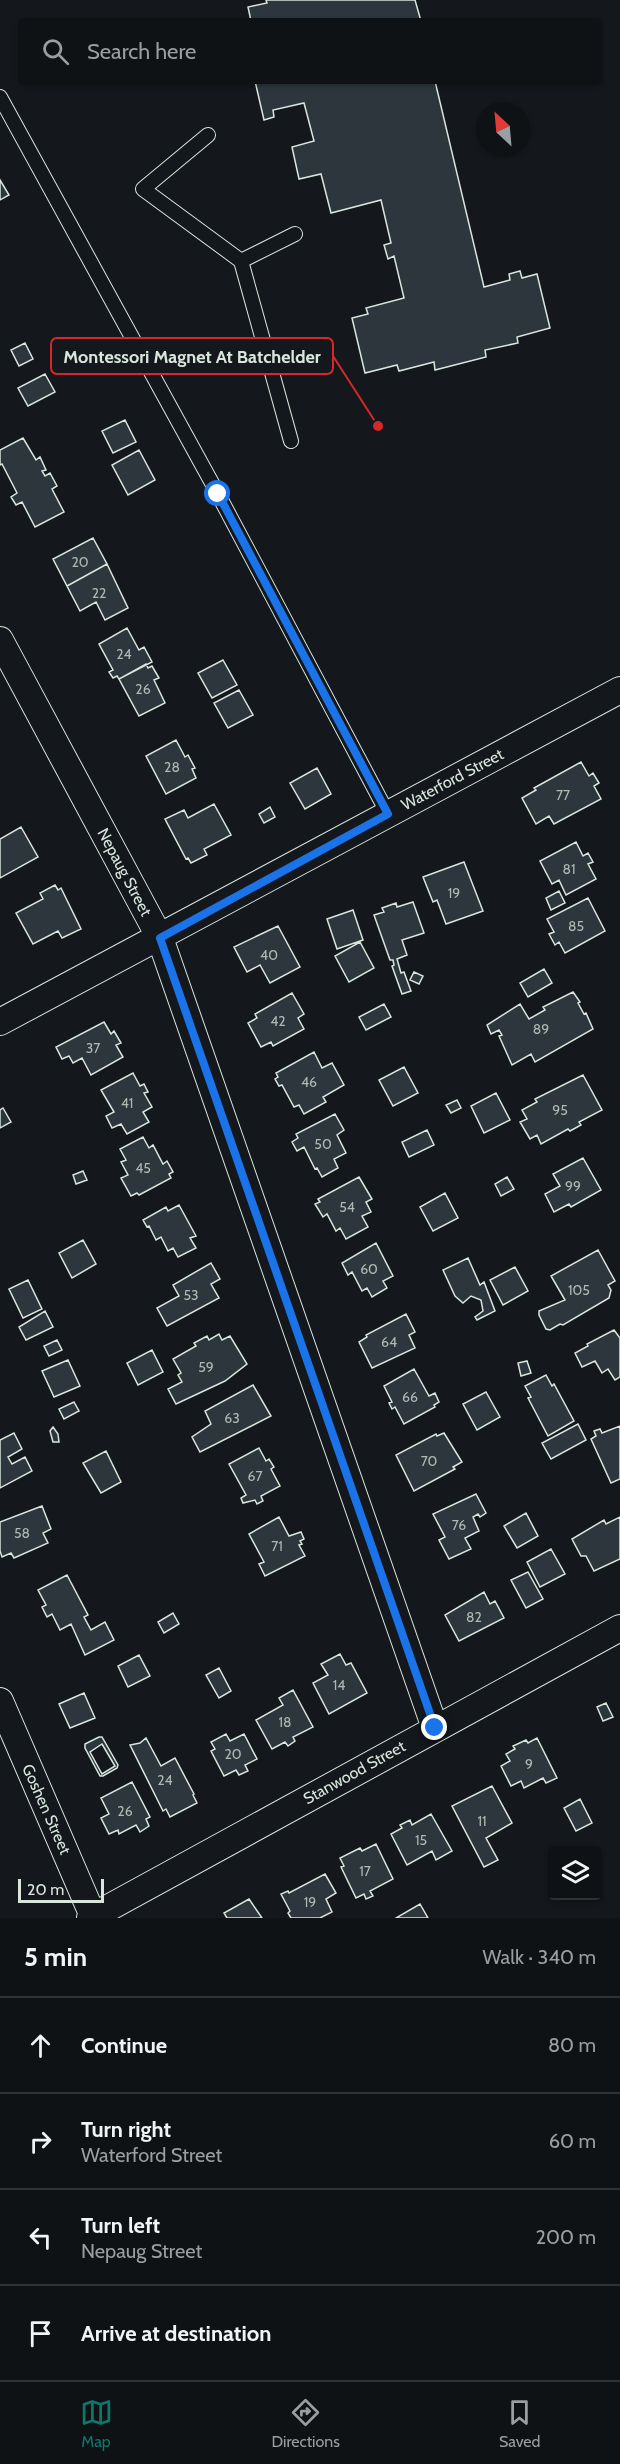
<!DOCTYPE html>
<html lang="en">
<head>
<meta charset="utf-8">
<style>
  body { margin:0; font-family:Cabin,sans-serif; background:#1d2022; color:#f1f3f6 }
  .controls { position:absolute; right:18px; bottom:18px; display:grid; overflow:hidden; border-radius:6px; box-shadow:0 2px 4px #0004 }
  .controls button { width:54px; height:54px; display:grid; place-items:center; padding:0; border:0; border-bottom:2px solid #2f3234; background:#0f1215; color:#f1f3f6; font:30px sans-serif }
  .compass { position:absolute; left:476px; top:102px; width:54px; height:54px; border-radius:50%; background:#0f1215; box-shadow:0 2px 4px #0004; rotate:334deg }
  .scale { position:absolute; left:18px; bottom:15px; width:86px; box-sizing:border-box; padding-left:6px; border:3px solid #d8e6dc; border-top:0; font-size:16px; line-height:21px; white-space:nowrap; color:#d8e6dc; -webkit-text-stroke:4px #14181c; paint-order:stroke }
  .stop { position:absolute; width:18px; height:18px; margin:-14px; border:4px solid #1a73e8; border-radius:50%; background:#fff }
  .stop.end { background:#1a73e8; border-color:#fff; box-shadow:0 2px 6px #0008 }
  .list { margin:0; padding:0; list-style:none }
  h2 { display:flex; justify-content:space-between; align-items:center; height:78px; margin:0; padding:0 24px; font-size:26px }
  h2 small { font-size:20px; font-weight:400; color:#9b9ea0 }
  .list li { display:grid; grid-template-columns:39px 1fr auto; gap:18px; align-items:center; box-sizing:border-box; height:96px; padding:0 24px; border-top:2px solid #2f3234 }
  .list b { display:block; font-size:22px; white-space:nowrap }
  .list p { margin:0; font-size:20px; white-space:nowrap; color:#9b9ea0 }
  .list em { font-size:20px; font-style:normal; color:#9b9ea0 }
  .icon { flex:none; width:33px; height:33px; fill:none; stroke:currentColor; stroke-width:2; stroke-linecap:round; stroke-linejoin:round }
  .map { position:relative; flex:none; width:620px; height:1918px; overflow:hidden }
  .search { position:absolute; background:#0f1215; box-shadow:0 2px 4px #0004; left:18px; right:18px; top:18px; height:66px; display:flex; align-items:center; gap:15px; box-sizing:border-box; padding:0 21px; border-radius:6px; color:#9b9ea0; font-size:22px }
  .sheet { height:462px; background:#0f1215 }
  nav { display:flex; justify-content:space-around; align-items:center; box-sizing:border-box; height:84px; border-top:2px solid #2f3234; background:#0f1215; font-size:16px; color:#9b9ea0 }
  nav a { display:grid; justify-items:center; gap:3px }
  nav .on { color:#0f766e }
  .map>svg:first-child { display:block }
  .building { fill:#2c363c; stroke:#d8e6dc; stroke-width:1.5; fill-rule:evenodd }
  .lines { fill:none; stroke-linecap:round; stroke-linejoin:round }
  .lane-casing { stroke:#d8e6dc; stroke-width:16 }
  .street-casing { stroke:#d8e6dc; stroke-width:28 }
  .lane { stroke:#14181c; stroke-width:14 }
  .street { stroke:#14181c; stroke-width:26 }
  .route { stroke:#1a73e8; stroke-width:8 }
  .labels { text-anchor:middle; stroke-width:4.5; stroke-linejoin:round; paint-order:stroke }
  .number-label { font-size:14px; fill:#adbab4 }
  .street-label { font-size:16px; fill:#d8e6dc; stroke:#14181c }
  .leader { fill:none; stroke:#d62828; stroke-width:2 }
  .callout-dot { fill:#d62828; stroke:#14181c; stroke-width:2 }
  .callout { fill:#14181c; stroke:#d62828; stroke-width:2 }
  .callout-label { font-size:18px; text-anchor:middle; font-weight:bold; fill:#d8e6dc }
</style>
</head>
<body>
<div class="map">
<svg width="620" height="1918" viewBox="0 0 620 1918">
  <rect width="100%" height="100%" fill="#14181c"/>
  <path class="building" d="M266,0H415L421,21H251L248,7L267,3Z
    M255,81H435L484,287L510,280L509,274L520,271L522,278L537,274L550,328L517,337L518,343L485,350L486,357L435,370L434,362L399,371L397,365L365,373L352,318L368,314L366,308L404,298L394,256L388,259L384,245L391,243L381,200L331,213L321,174L299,179L292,147L314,141L304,103L273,110L274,117L264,120Z
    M0,180L9,195L0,200Z
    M25,343L33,359L19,366L11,350Z
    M45,374L55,392L28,406L18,388Z
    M125,420L136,442L113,453L102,431Z
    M23,438L36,460L40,457L46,470L42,471L45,476L50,473L57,486L52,489L64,512L35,527L22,502L16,505L11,497L17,493L2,464L0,465V450Z
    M139,450L155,480L128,495L112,465Z
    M93,538L107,564L67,586L53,559Z
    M107,564L128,608L105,620L96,602L80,611L67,586Z
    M127,628L139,650L144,647L152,662L119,679L117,676L113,678L109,672L113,670L99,644Z
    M223,660L237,685L212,698L198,673Z
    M146,664L148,668L152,666L159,678L154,680L165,703L139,716L119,679Z
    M239,690L253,715L228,728L214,703Z
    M176,740L185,757L188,755L195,768L192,769L196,778L166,794L146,756Z
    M581,762L589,776L593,773L599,783L594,786L601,799L554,824L549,816L536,824L522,798L536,790L534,788Z
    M317,768L331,794L305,809L290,783Z
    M214,804L231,835L204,849L207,855L191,863L188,858L186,859L165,819L184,810L188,818Z
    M270,807L275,817L264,823L259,814Z
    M21,827L38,857L0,878V839Z
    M576,842L583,856L588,853L593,862L588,864L596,879L566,895L559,880L552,884L540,861Z
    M464,862L483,911L446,924L437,900L433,902L423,877Z
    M55,885L58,890L61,888L81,929L62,938L58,931L33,944L16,913L43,899L40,893Z
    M559,891L565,903L551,910L546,898Z
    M588,898L605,931L565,953L559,942L555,945L549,934L554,932L547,919Z
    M413,902L424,933L402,940L407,955L397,959L401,973L404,972L411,991L402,994L392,966L394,965L393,960H390L374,915L384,912L382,908L396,903L397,907Z
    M353,910L363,940L337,949L327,919Z
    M278,926L300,967L270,983L260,965L247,972L234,947Z
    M360,942L374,968L349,982L335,956Z
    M544,969L552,983L528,997L520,983Z
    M414,972L423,976L419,984L410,980Z
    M573,992L580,1002L578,1003L584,1014L586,1013L593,1029L535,1062L531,1054L512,1065L499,1036L502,1035L499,1030L491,1034L487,1025L520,1004L529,1019L545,1010L543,1007Z
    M292,993L304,1014L298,1018L304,1029L273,1046L271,1042L261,1047L248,1023L257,1018L255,1014Z
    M384,1004L391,1017L366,1030L359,1017Z
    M104,1022L111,1034L114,1031L121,1043L116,1045L123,1057L91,1075L82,1058L73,1063L69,1056L62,1059L56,1047Z
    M314,1052L322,1068L332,1063L344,1085L323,1097L326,1102L304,1114L299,1105L294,1107L282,1085L279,1086L275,1079L278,1077L276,1073Z
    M404,1067L418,1093L393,1106L379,1080Z
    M133,1073L140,1086L144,1084L148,1092L144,1093L152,1107L143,1112L149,1122L127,1134L121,1124L112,1128L106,1116L114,1112L101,1090Z
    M583,1075L602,1110L579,1122L581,1125L570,1131L568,1129L541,1144L537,1135L530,1139L520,1122L527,1119L522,1110L537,1102L535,1099Z
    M496,1093L510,1120L484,1133L471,1106Z
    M457,1100L461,1108L451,1113L446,1105Z
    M3,1108L11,1122L0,1128V1110Z
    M335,1114L344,1130L337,1135L346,1153L334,1159L338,1168L322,1177L317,1168L315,1169L304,1147L297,1151L292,1142L298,1138L296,1134Z
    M427,1130L434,1145L409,1157L402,1142Z
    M143,1137L149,1148L153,1145L163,1164L167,1161L173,1172L169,1174L171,1178L139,1195L137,1193L131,1196L121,1178L128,1175L121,1162L126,1160L120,1149Z
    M583,1158L601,1190L571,1207L569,1204L554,1212L545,1194L560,1186L553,1174Z
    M83,1171L87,1180L76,1184L73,1175Z
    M359,1177L372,1199L366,1202L371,1212L362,1216L368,1227L346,1239L340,1228L336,1231L327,1214L323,1217L315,1204L320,1202L318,1199Z
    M507,1177L514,1189L501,1196L495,1184Z
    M445,1193L458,1218L433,1231L420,1207Z
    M179,1205L196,1236L190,1238L196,1248L178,1257L173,1248L168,1251L161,1237L156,1240L149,1226L147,1227L143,1220L166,1207L168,1211Z
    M83,1240L96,1264L72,1278L59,1253Z
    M376,1243L393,1276L383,1281L387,1288L372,1297L367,1288L362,1291L352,1272L348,1275L342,1263Z
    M598,1250L615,1281L608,1285L611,1290L609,1298L563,1325L560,1324L550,1330L546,1329L539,1315V1311L565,1300L551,1276Z
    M468,1258L480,1285L484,1282L495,1311L477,1320L475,1317L483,1311L481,1300L471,1296L463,1303L455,1296L443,1270Z
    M211,1263L220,1279L211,1284L219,1298L167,1326L157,1308L179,1296L173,1285Z
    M515,1267L528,1291L503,1305L490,1280Z
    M28,1280L42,1309L23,1318L9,1289Z
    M45,1311L53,1327L26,1340L19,1327Z
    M406,1314L415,1332L409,1335L415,1348L372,1368L359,1342L367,1337L366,1335Z
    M614,1330L620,1338V1377L615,1380L608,1369L602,1373L595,1361L582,1367L575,1353L588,1346L587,1344Z
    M219,1334L222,1340L230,1336L247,1364L225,1381L176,1404L168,1389L182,1382L178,1375L181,1373L173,1359L196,1346L194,1343L207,1336L209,1340Z
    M57,1340L62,1350L49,1356L44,1346Z
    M152,1350L163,1372L138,1385L127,1363Z
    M68,1360L80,1386L54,1397L42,1371Z
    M527,1361L531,1373L521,1376L518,1363Z
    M414,1369L429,1396L435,1393L439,1402L434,1405L435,1407L404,1424L395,1407L392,1409L389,1403L392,1402L384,1386Z
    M546,1375L552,1386L554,1384L574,1421L548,1436L528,1398L531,1397L525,1386Z
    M253,1385L271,1416L200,1452L192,1437L211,1424L205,1411Z
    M486,1392L500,1417L477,1430L463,1404Z
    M74,1402L79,1411L64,1419L59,1409Z
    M578,1424L586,1440L551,1459L542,1443Z
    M620,1426V1479L611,1483L591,1439L596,1436L594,1431L600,1429L602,1433Z
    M53,1427L58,1434L59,1442H53L50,1431Z
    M14,1433L22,1449L8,1457L12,1464L25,1457L32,1471L0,1488V1440Z
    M444,1433L462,1462L453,1467L455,1469L414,1491L396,1455L436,1434L437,1436Z
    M259,1448L266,1461L269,1459L274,1467L271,1469L280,1486L261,1496L263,1501L257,1504L255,1500L243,1503L241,1498L246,1495L229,1464Z
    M106,1451L121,1482L101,1493L83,1463Z
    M476,1494L486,1513L480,1517L478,1514L473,1517L479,1531L465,1538L471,1549L449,1559L439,1540L445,1537L433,1514Z
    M42,1506L51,1529L43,1533L48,1543L14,1558L11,1553L2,1557L0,1551V1522Z
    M526,1513L538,1536L517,1548L504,1526Z
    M279,1517L289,1536L301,1532L304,1539L300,1541L302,1544L299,1545L305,1556L265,1576L259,1564L264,1562L249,1534Z
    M620,1517V1559L594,1571L586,1556H581L572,1539L604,1520L606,1524Z
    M551,1549L565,1574L540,1587L527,1562Z
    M528,1572L543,1599L526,1608L511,1580Z
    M67,1575L88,1615L84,1617L91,1630L105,1622L114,1640L85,1655L71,1624L60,1630L52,1614L47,1617L42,1607L46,1605L38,1590Z
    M484,1592L490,1604L495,1601L504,1618L459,1641L445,1615Z
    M173,1613L179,1624L164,1633L158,1622Z
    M340,1654L346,1665L351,1663L367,1693L329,1714L313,1683L328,1675L321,1664Z
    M139,1655L150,1676L128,1687L118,1666Z
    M219,1668L231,1691L219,1698L206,1675Z
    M293,1690L313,1727L293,1737L295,1741L288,1746L285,1742L272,1749L256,1720L283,1705L279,1698Z
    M84,1693L95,1718L70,1728L59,1704Z
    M606,1703L613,1717L603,1721L597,1707Z
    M226,1734L230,1741L244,1734L257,1759L245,1765L248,1771L239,1775L236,1770L224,1776L211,1751L215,1749L211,1742Z
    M99,1737H102L118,1765L117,1768L103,1776H100L85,1748V1744ZM102,1744L115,1766L102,1774L90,1752Z
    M146,1738L161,1766L175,1758L194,1794L193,1795L197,1803L170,1817L166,1809L163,1811L130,1745L140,1743Z
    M537,1738L557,1778L546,1783L543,1778L524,1788L521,1781L511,1786L501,1766L510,1761L506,1754L515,1749L513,1746L526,1740L528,1743Z
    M132,1782L150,1817L146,1819L149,1826L140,1832L136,1825L119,1834L118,1830L109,1834L101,1818L109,1814L101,1798Z
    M492,1786L512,1823L486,1838L498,1860L484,1867L452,1806Z
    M580,1799L592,1823L576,1831L564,1808Z
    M431,1814L452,1851L436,1860L432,1851L407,1865L391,1834L402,1828L400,1825L410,1820L412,1825Z
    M376,1844L393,1879L370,1891L373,1896L366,1899L364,1894L356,1898L341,1867L344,1866L340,1858L360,1848L362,1851Z
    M325,1874L336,1893L326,1899L332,1912L320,1918H291L288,1913L290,1911L281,1894L288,1891L289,1893Z
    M249,1899L262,1918H227L224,1913Z
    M420,1904L428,1918H396Z"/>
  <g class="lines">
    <g class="lane-casing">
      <path id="lane" d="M0,97L218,494L388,814
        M208,135L143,189L241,261L291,441
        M241,261L295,234"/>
    </g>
    <g class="street-casing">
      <path id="street" d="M0,640L160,938L435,1728
        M0,1022L620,690
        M0,1701L93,1916
        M90,1918L620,1628"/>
    </g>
    <use href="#lane" class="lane"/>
    <use href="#street" class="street"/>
  </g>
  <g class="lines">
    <path class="route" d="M218,494L388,814L160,938L435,1728"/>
  </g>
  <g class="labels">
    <g class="number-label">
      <text x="80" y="567">20</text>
      <text x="99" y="598">22</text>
      <text x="124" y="659">24</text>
      <text x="143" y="694">26</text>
      <text x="172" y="772">28</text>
      <text x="563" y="800">77</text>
      <text x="569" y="874">81</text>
      <text x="454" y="898">19</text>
      <text x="576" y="931">85</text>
      <text x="269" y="960">40</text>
      <text x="278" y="1026">42</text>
      <text x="541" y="1034">89</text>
      <text x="93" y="1053">37</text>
      <text x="309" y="1087">46</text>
      <text x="127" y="1108">41</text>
      <text x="560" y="1115">95</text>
      <text x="323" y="1149">50</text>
      <text x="143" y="1173">45</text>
      <text x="573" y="1191">99</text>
      <text x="347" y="1212">54</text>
      <text x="369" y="1274">60</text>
      <text x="579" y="1295">105</text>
      <text x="191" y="1300">53</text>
      <text x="389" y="1347">64</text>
      <text x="206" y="1372">59</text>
      <text x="410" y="1402">66</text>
      <text x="232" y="1423">63</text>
      <text x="429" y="1466">70</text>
      <text x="255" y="1481">67</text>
      <text x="459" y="1530">76</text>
      <text x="22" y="1538">58</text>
      <text x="277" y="1551">71</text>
      <text x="474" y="1622">82</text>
      <text x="339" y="1690">14</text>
      <text x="285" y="1727">18</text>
      <text x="233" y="1759">20</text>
      <text x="529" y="1769">9</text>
      <text x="165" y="1785">24</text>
      <text x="125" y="1816">26</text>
      <text x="482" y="1826">11</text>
      <text x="421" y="1845">15</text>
      <text x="365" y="1876">17</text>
      <text x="310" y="1907">19</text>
    </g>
    <g class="street-label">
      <text transform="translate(452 779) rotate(-28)" y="6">Waterford Street</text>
      <text transform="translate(125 872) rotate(62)" y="6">Nepaug Street</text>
      <text transform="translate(354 1772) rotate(-29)" y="6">Stanwood Street</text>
      <text transform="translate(47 1809) rotate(66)" y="6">Goshen Street</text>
    </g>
  </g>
  <path class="leader" d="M378 426L333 356"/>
  <circle class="callout-dot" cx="378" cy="426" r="6"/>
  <rect class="callout" x="51" y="338" width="282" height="36" rx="6"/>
  <g class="callout-label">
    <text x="192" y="363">Montessori Magnet At Batchelder</text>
  </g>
</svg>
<div class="controls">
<button><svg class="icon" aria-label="layers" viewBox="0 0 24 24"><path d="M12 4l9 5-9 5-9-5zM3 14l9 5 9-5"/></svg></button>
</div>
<svg class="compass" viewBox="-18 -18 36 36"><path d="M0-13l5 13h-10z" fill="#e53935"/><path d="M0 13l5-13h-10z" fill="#9b9ea0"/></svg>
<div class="scale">20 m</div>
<div class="stop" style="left:218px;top:494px"></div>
<div class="stop end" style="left:435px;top:1728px"></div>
<div class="search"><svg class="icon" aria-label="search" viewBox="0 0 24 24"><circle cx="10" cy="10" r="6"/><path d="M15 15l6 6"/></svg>Search here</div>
</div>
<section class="sheet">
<h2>5 min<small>Walk · 340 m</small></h2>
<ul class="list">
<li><svg class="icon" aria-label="ahead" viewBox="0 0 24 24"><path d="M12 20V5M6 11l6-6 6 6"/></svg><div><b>Continue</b></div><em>80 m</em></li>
<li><svg class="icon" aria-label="right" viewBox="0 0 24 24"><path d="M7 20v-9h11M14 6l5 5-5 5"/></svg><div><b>Turn right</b><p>Waterford Street</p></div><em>60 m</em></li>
<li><svg class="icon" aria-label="left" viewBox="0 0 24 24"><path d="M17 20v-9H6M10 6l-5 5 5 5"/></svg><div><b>Turn left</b><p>Nepaug Street</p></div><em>200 m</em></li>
<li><svg class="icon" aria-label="arrive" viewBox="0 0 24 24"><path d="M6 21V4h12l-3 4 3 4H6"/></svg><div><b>Arrive at destination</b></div></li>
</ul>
</section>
<nav>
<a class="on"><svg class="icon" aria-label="map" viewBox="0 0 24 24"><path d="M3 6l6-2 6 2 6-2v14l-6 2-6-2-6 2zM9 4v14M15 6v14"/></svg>Map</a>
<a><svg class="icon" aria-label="directions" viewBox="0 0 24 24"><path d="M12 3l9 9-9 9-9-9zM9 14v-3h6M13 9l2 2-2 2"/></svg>Directions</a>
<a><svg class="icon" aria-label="saved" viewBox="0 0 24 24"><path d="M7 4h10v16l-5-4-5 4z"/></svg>Saved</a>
</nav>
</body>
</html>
